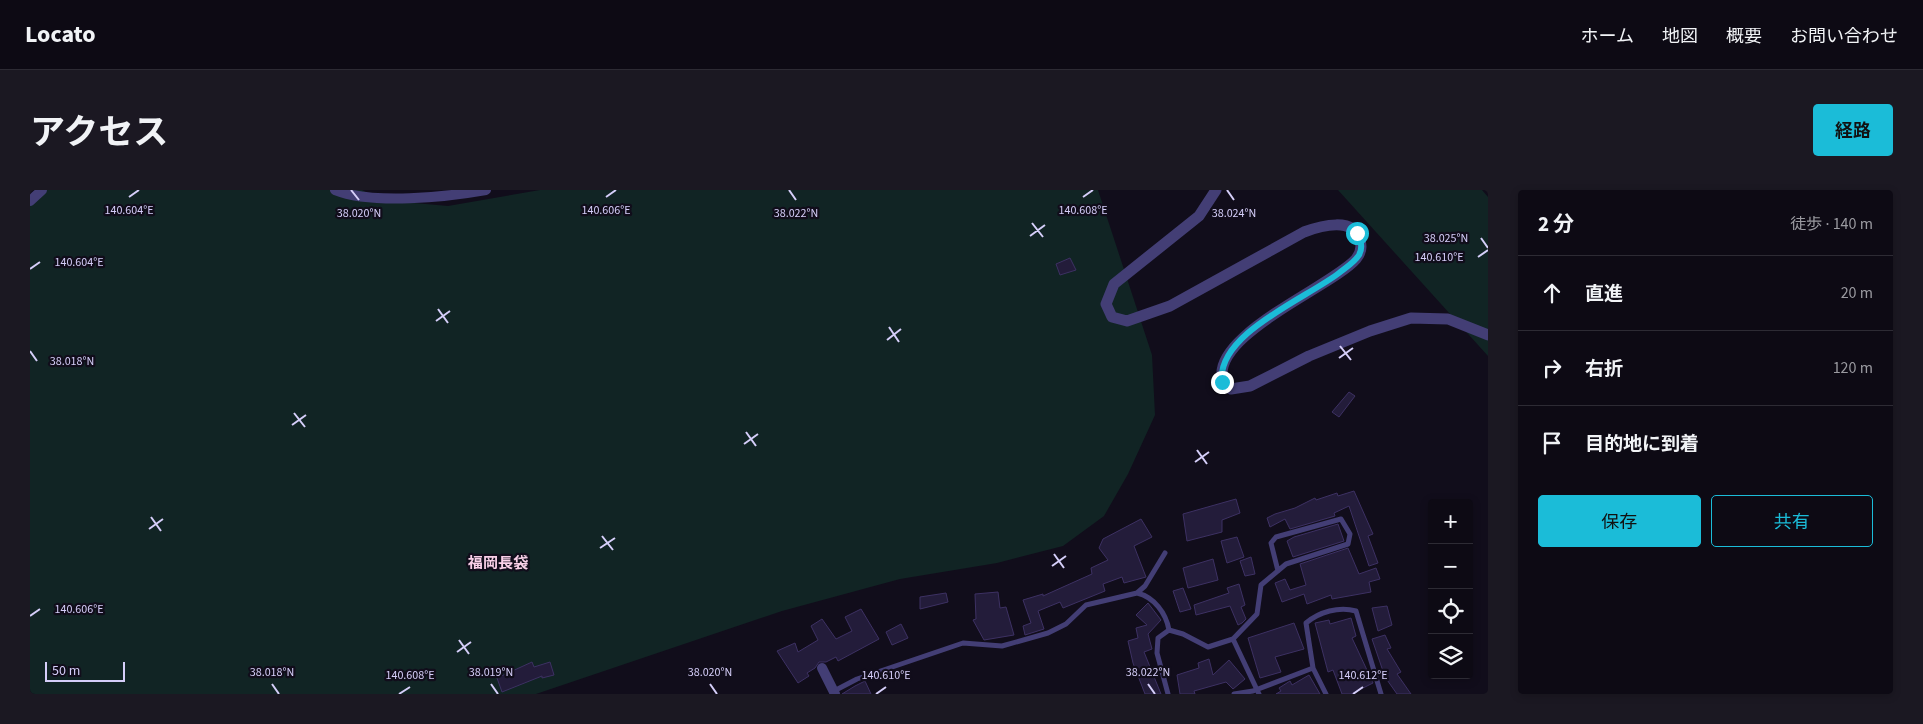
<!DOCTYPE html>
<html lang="ja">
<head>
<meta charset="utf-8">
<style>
  body { margin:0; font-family:"Source Sans 3","Noto Sans JP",sans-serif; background:#1b1822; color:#f1f3f6 }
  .controls { position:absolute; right:15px; bottom:15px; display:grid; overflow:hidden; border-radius:5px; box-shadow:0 2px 8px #0003 }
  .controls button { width:45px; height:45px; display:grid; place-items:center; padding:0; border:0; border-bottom:1px solid #2d2b34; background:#0d0a14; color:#f1f3f6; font:25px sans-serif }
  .scale { position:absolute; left:15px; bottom:12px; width:80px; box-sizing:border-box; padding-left:5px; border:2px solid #d5cef9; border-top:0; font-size:14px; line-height:18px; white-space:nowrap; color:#d5cef9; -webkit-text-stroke:4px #110d1b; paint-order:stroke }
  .stop { position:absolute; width:15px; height:15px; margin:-11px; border:4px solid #1bbcd8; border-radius:50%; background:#fff }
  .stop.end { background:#1bbcd8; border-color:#fff; box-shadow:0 1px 5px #0008 }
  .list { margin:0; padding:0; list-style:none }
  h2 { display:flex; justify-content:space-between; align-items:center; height:65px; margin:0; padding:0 20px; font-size:21px }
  h2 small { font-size:16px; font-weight:400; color:#9a9aa0 }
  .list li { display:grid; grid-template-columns:32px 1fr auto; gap:15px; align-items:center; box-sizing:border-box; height:75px; padding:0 20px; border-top:1px solid #2d2b34 }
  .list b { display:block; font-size:19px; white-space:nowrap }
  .list em { font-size:16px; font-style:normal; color:#9a9aa0 }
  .actions { display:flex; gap:10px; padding:15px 20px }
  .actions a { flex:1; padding:11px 0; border:1px solid #1bbcd8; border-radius:5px; text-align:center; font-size:18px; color:#1bbcd8 }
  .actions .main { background:#1bbcd8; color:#111 }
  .icon { flex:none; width:28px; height:28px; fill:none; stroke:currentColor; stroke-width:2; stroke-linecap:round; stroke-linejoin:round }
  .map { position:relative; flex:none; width:1458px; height:504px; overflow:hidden; border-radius:5px }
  header { display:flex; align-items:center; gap:30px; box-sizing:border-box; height:70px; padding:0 25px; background:#0d0a14; border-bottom:1px solid #2d2b34 }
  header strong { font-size:24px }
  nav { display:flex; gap:28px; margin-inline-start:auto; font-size:18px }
  .intro { display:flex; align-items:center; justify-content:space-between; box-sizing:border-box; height:120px; padding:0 30px }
  h1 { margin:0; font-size:35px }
  .button { padding:12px 22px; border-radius:5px; background:#1bbcd8; color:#111; font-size:18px; font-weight:700 }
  main { display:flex; gap:30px; padding:0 30px }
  aside { flex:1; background:#0d0a14; border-radius:5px; box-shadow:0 2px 8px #0003 }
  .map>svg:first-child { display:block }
  .green { fill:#112424 }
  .building { fill:#231c3a; stroke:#3d3163 }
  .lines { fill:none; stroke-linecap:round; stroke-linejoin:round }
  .service { stroke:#433e75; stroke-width:5 }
  .minor { stroke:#433e75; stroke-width:10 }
  .tertiary { stroke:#433e75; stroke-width:11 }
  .route { stroke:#1bbcd8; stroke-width:6 }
  .ticks { fill:none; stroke:#d5cef9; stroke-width:2 }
  .labels { text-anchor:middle; stroke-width:4.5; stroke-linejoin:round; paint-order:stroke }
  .quarter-label { font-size:15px; font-weight:bold; fill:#f9d0e8; stroke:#110d1b }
  .ticks-label { font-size:12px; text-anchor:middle; fill:#d5cef9; stroke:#110d1b; stroke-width:4.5; stroke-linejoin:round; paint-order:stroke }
</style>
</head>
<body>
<header>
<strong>Locato</strong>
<nav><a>ホーム</a><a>地図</a><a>概要</a><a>お問い合わせ</a></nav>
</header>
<div class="intro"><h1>アクセス</h1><a class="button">経路</a></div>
<main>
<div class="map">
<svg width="1458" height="504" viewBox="0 0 1458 504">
  <rect width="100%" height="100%" fill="#110d1b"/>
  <path class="green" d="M16,0H332L351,10L418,16L510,0H1068L1122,165L1125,225L1098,284L1074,326L1033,356L967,373L870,389L752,421L506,504H0V10Z
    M1308,0H1452L1458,7V166Z"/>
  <path class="building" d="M1040,68L1046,80L1030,85L1026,74Z
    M1319,202L1325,206L1309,227L1302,222Z
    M1324,301L1343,344L1338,346L1348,373L1339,376L1319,316L1304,323L1305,326L1260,339L1255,329L1240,337L1237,328L1245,324L1265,318L1285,308L1286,310L1307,303L1308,306Z
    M1206,309L1210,323L1192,330V342L1157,351L1153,324Z
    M1111,329L1122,347L1104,356L1116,387L1094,393L1092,387L1073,394L1075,401L1033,418L1030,412L1008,421L1014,439L995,445L993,436L1001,433L993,410L1013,404V406L1062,384L1061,378L1078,370L1069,358L1073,349Z
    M1308,334L1314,351L1263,367L1257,351L1264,347Z
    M1207,347L1214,367L1197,373L1191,351Z
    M1318,358L1329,384L1346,378L1350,389L1339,392L1341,402L1302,409L1301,405L1277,414L1274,404L1252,412L1245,393L1255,389L1260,400L1276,395L1270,374Z
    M1221,367L1225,384L1215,386L1210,371Z
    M1183,369L1188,390L1158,398L1153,378Z
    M1209,394L1215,415L1211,417L1216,429L1212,433L1208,435L1200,416L1166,425L1164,415L1199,403L1197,398Z
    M1153,398L1161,419L1150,422L1143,401Z
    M968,402L970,418L976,417L984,445L954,450L943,430L946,429L945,404Z
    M916,403L918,412L890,419V407Z
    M1118,413L1131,430L1118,444L1122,459L1114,462L1131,504H1115L1103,473L1098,451L1108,448L1106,438L1117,435L1106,425Z
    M1357,416L1362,435L1348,441L1342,418Z
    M831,419L849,449L808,471L806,467L796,472H789L785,478L777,483L779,486L768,493L747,461L765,453L768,462L788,450L781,436L792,429L806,449L822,441L815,427Z
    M1321,428L1326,446L1322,448L1343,493L1321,504H1312L1303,480L1298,482L1285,433L1299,430L1300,434Z
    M1264,433L1274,459L1245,467L1251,482L1230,488L1218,448Z
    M871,434L878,448L862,455L856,442Z
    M1355,445L1361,458L1357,459L1371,482L1367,484L1381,504H1367L1355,487L1342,449Z
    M1179,469L1183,485L1199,470L1215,489L1203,499L1196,492L1164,501L1165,504H1150L1147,485L1169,478L1168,473Z
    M502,472L504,477L520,472L524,485L512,488V486L472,502L467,488Z
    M1279,485L1290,504H1246L1251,501L1249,498L1260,491L1262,495Z
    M835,491L841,504H812L825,496Z"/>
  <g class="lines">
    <path class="service" d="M1107,403C1124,407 1136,423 1139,440
      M1203,449L1229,504
      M804,501L827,489L933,453L972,456L1018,443L1036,434L1056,415L1107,403L1115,396L1135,363
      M1138,504L1127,463L1128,448L1139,440L1153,444L1178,457L1203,449L1227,424L1231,395L1256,374L1318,354L1320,344L1311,329L1246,347L1241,353L1248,381
      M1204,504L1223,501L1283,478
      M1296,504L1283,478L1276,433C1289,422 1309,416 1326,421L1351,504"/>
    <path class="minor" d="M305,0C343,15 416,7 456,0
      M0,11L12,0
      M792,478L805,504"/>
    <path class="tertiary" d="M1186,0L1169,26L1084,94L1076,114L1082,127L1097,131L1140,116L1274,42C1290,36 1325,26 1330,51C1332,57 1331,63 1326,69C1302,97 1170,149 1195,196L1201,199L1220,196L1279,166L1340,141L1381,128L1418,129L1458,145"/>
  </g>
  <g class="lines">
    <path class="route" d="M1192,192C1186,144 1277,108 1309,83C1315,78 1324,73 1329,65C1333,58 1331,50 1327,43"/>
  </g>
  <path class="ticks" d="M321,0L329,10M759,0L766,10M1197,0L1204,10M99,7L109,0M576,7L586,0M1053,7L1063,0M1002,33L1013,47M1000,46L1015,35M1451,48L1458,58M1448,67L1458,60M0,79L10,72M408,119L418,133M406,131L420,121M859,137L869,152M857,150L871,139M1310,156L1321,170M0,161L7,171M1309,168L1323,158M264,223L275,237M262,235L276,225M716,242L726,256M714,254L728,244M1167,260L1177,274M1165,272L1179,262M121,327L131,341M119,339L133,329M572,346L583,360M570,358L585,348M1024,364L1034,378M1022,376L1036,366M0,426L10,419M429,450L439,464M427,462L441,452M242,494L249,504M461,494L468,504M680,494L687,504M1118,494L1125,504M369,504L380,497M846,504L856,497M1323,504L1333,497"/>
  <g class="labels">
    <g class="quarter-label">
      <text x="468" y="378">福岡長袋</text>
    </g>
  </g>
  <g class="ticks-label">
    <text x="576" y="24">140.606°E</text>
    <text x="99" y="24">140.604°E</text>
    <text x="1053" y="24">140.608°E</text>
    <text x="329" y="27">38.020°N</text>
    <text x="766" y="27">38.022°N</text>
    <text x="1204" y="27">38.024°N</text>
    <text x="1416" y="52">38.025°N</text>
    <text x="1409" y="71">140.610°E</text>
    <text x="49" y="76">140.604°E</text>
    <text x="42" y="175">38.018°N</text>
    <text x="49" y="423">140.606°E</text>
    <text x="242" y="486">38.018°N</text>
    <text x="461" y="486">38.019°N</text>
    <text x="680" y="486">38.020°N</text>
    <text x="1118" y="486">38.022°N</text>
    <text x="380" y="489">140.608°E</text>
    <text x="856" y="489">140.610°E</text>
    <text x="1333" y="489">140.612°E</text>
  </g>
</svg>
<div class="controls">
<button>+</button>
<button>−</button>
<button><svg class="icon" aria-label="locate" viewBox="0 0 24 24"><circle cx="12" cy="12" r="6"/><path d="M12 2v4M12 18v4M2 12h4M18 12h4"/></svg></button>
<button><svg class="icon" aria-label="layers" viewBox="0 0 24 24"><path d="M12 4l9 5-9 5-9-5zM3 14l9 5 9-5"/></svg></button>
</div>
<div class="scale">50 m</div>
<div class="stop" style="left:1327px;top:43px"></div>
<div class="stop end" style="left:1192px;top:192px"></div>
</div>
<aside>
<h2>2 分<small>徒歩 · 140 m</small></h2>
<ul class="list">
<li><svg class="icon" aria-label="ahead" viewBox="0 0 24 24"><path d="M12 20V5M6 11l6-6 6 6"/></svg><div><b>直進</b></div><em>20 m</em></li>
<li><svg class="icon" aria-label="right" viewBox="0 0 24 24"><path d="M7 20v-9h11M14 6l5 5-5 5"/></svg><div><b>右折</b></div><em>120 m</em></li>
<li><svg class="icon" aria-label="arrive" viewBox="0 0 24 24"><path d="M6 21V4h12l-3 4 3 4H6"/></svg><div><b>目的地に到着</b></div></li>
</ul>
<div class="actions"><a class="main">保存</a><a>共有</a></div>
</aside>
</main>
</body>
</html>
